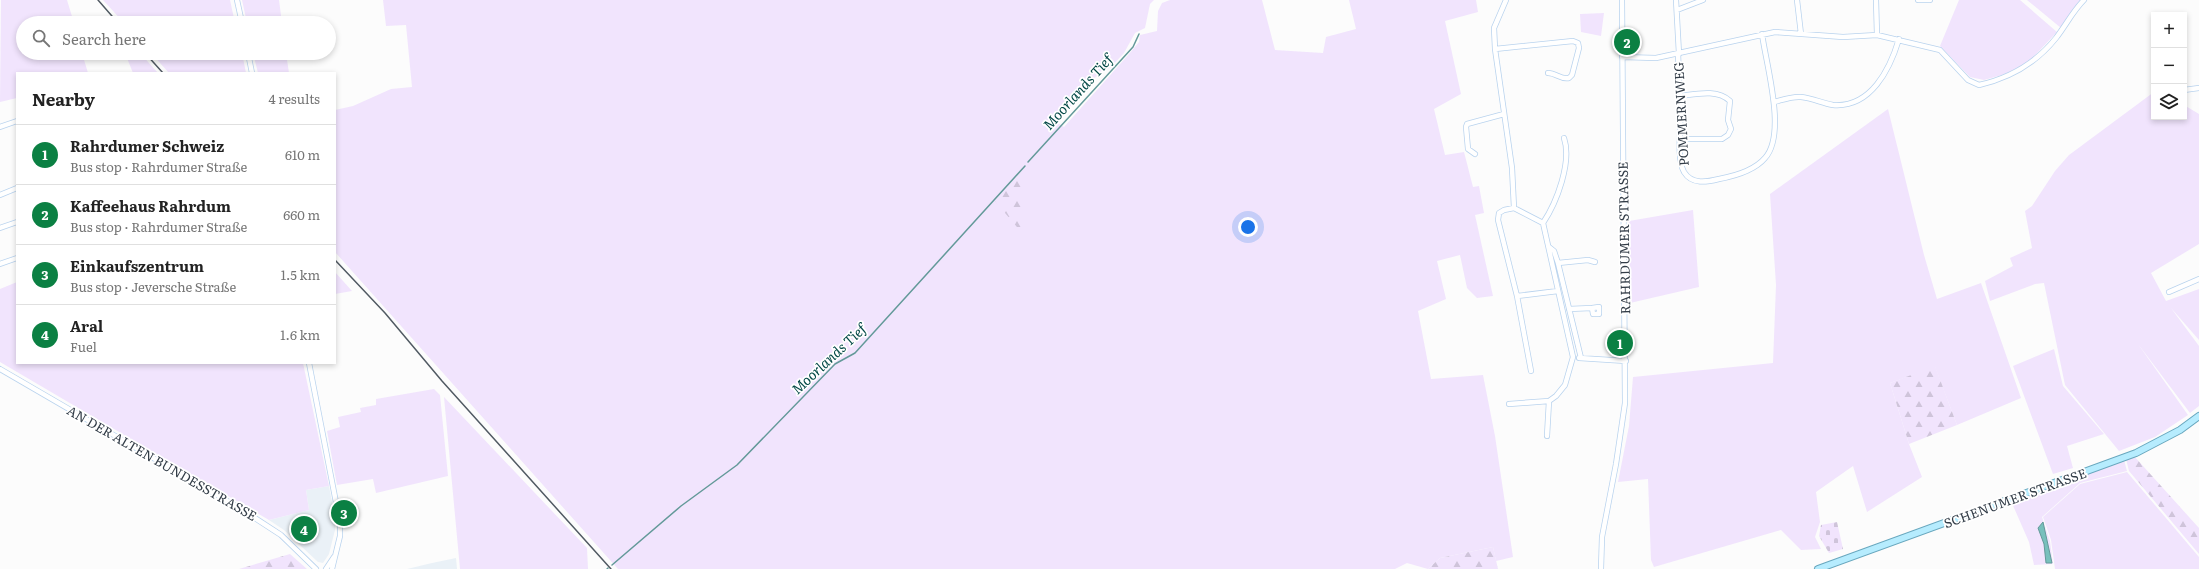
<!DOCTYPE html>
<html lang="en">
<head>
<meta charset="utf-8">
<style>
  body { margin:0; font-family:Literata,serif; background:#f2f2f2; color:#222 }
  .controls { position:absolute; right:12px; top:12px; display:grid; overflow:hidden; border-radius:0px; box-shadow:0 2px 6px #0003 }
  .controls button { width:36px; height:36px; display:grid; place-items:center; padding:0; border:0; border-bottom:1px solid #e0e0e0; background:#fff; color:#222; font:20px sans-serif }
  .you { position:absolute; left:1248px; top:227px; width:14px; height:14px; margin:-10px; border:3px solid #fff; border-radius:50%; background:#1a73e8; box-shadow:0 0 0 6px #1a73e833 }
  .badge { display:grid; place-items:center; width:26px; height:26px; border-radius:50%; background:#0b8043; color:#fff; font-size:13px; font-weight:700 }
  .pin { position:absolute; translate:-50% -50%; border:2px solid #fff; box-shadow:0 1px 4px #0006 }
  .list { margin:0; padding:0; list-style:none }
  h2 { display:flex; justify-content:space-between; align-items:center; height:52px; margin:0; padding:0 16px; font-size:17px }
  h2 small { font-size:13px; font-weight:400; color:#767676 }
  .list li { display:grid; grid-template-columns:26px 1fr auto; gap:12px; align-items:center; box-sizing:border-box; height:60px; padding:0 16px; border-top:1px solid #e0e0e0 }
  .list b { display:block; font-size:15px; white-space:nowrap }
  .list p { margin:0; font-size:13px; white-space:nowrap; color:#767676 }
  .list em { font-size:13px; font-style:normal; color:#767676 }
  .icon { flex:none; width:22px; height:22px; fill:none; stroke:currentColor; stroke-width:2; stroke-linecap:round; stroke-linejoin:round }
  .map { position:relative; flex:none; width:2199px; height:569px; overflow:hidden }
  .search { position:absolute; background:#fff; box-shadow:0 2px 6px #0003; left:16px; top:16px; width:320px; height:44px; display:flex; align-items:center; gap:10px; box-sizing:border-box; padding:0 14px; border-radius:22px; color:#767676; font-size:15px }
  .panel { position:absolute; background:#fff; box-shadow:0 2px 6px #0003; left:16px; top:72px; width:320px; height:292px; border-radius:0px }
  .map>svg:first-child { display:block }
  .built { fill:#eaf1f7 }
  .green { fill:#f1e4fd }
  .forest { fill:url(#forest-firs) }
  .cemetery { fill:url(#cemetery-stones) }
  .water { fill:#77c0bc; stroke:#639999 }
  .lines { fill:none; stroke-linecap:round; stroke-linejoin:round }
  .stream { stroke:#639999; stroke-width:1.5 }
  .minor-casing { stroke:#b9d3ee; stroke-width:6 }
  .major-casing { stroke:#68a7be; stroke-width:8 }
  .minor { stroke:#fff; stroke-width:4.5 }
  .major { stroke:#b6ecfe; stroke-width:6 }
  .rail { stroke:#515a63; stroke-width:1.5 }
  .labels { text-anchor:middle; stroke-width:3.5; stroke-linejoin:round; paint-order:stroke }
  .street-label { font-size:13px; fill:#333d48; stroke:#fff }
  .water-label { font-size:14px; font-style:italic; fill:#044947; stroke:#fff }
</style>
</head>
<body>
<div class="map">
<svg width="2199" height="569" viewBox="0 0 2199 569">
  <defs>
    <pattern id="forest-firs" width="22" height="20" patternUnits="userSpaceOnUse"><rect width="22" height="20" fill="#f1e4fd"/><path d="M5 1l3.5 6h-7zM16 11l3.5 6h-7z" fill="#cfc4da"/></pattern>
    <pattern id="cemetery-stones" width="16" height="16" patternUnits="userSpaceOnUse"><rect width="16" height="16" fill="#f1e4fd"/><path d="M2 7V4a2 2 0 0 1 4 0v3zM10 15v-3a2 2 0 0 1 4 0v3z" fill="#cfc4da"/></pattern>
  </defs>
  <rect width="100%" height="100%" fill="#fcfcfc"/>
  <path class="built" d="M329,486L335,518V530L329,554L323,563L318,562L284,530L269,520L309,510L306,490Z
    M456,558L457,569H407L432,563Z"/>
  <path class="green" d="M1,0H67L74,23H23V53H82L88,73H17V98L0,102Z
    M103,0H230L235,23H124Z
    M242,0H279L282,23H247Z
    M383,0H1154L1150,4L1145,28L1135,33L1124,53L1111,67L1090,81L1058,123L1064,127L1129,54L1139,42L1140,35L1157,31L1158,11L1162,3L1170,0H1262L1275,50L1323,53L1326,37L1356,29L1349,0H1476L1478,12L1445,21L1461,94L1434,109L1445,155L1464,152L1473,187L1479,186L1484,213L1475,215L1493,296L1477,298L1467,288L1460,255L1437,261L1446,299L1418,311L1431,379L1483,375L1495,436L1513,557L1496,561L1493,547L1440,558L1428,569L1407,563L1395,569H618L335,252V110L353,106L391,89L412,87L406,25L386,26Z
    M1959,0H2020L2057,32L2026,65L2009,73L1984,80L1970,77L1940,46Z
    M2027,0H2082L2061,28Z
    M1604,13L1601,36L1581,32L1580,14Z
    M125,53H140L158,73H133Z
    M151,53H242L246,73H169Z
    M253,53H286L289,73H258Z
    M2154,92V117H2184V105L2199,114V244L2151,273L2166,301L2199,289V340L2171,308L2199,346V406L2190,413L2138,344L2188,415L2155,437L2119,451L2065,385L2044,283L2035,284L1990,301L1985,281L2013,266L2010,258L2032,248L2025,211L2032,206L2055,171L2069,155Z
    M1888,109L1924,255L1937,299L1981,283L2021,398L1957,425L1935,367L1890,383L1909,444L1922,477L1867,512L1853,466L1816,492L1820,522L1815,537L1821,549L1801,550L1781,530L1654,567L1651,560L1648,479L1618,482L1629,426L1633,377L1773,363L1776,285L1770,194Z
    M1693,210L1699,287L1630,303L1629,221Z
    M335,272L352,291L335,294Z
    M17,282V363H303L329,486L306,490L309,510L269,520L0,362V289Z
    M2054,349L2063,386L2104,434L2067,446L2073,468L2053,474L2013,366Z
    M434,389L440,395L448,476L376,493L373,479L337,485L327,431L340,427L338,417L361,412L360,408L376,405V399Z
    M444,397L587,548L588,569H460Z
    M2124,460L2127,471L2080,483L2042,517L2050,541L2053,564L2034,565L2029,542L2011,501Z
    M2127,472L2199,557V569H2055L2051,540L2043,517L2080,484Z"/>
  <path class="forest" d="M1024,169L1023,234L994,200Z
    M1935,366L1957,425L1909,444L1890,383Z
    M2134,456L2199,528V554L2129,471L2126,459Z
    M1493,547L1498,569H1428L1440,558Z
    M290,554L307,569H239Z"/>
  <path class="cemetery" d="M1837,522L1843,549L1829,553L1819,536L1821,525Z"/>
  <path class="water" d="M2043,522L2052,563H2046L2044,544L2038,528Z"/>
  <g class="lines">
    <path class="stream" d="M1028,162L1133,47L1139,34
      M612,565L681,506L737,465L835,364L855,353L1025,166
      M607,569L608,568"/>
    <g class="minor-casing">
      <path id="minor" d="M237,0L242,23
        M1506,0L1494,28L1495,49L1512,168L1514,208
        M1676,0L1679,54
        M1797,0L1801,34
        M1876,0L1877,35
        M1918,0H1930
        M1677,10L1703,0
        M1495,49L1573,41L1578,43L1579,48L1572,75L1569,78C1561,80 1556,73 1548,73
        M248,53L252,73
        M1678,54C1679,68 1678,83 1680,96C1683,115 1675,156 1684,172C1692,185 1707,182 1719,179C1735,176 1754,171 1765,158C1787,134 1766,64 1762,34
        M1622,57L1656,58L1775,32L1843,37L1877,35L1940,50L1968,80L1979,85C2010,78 2036,63 2056,38C2066,25 2073,11 2084,0
        M2184,90L2199,88
        M1680,96C1697,94 1717,89 1730,101L1728,120L1731,129L1728,135L1722,139H1680
        M1774,102C1782,100 1792,96 1801,97C1812,98 1822,103 1833,105C1871,108 1890,69 1899,39
        M0,127L17,121
        M1475,154L1468,149L1466,127L1467,124L1504,114
        M0,195L17,188
        M1514,208L1504,210L1499,213L1498,220L1517,296L1531,371
        M1543,223C1557,202 1572,162 1564,138
        M0,228L17,222
        M1549,247L1554,251L1558,263L1581,358
        M1558,263L1588,260L1595,262
        M0,264L17,258
        M2169,292L2199,279
        M1517,296L1558,291
        M1569,309L1592,308L1593,314H1599V307L1592,308
        M1579,358L1626,361
        M309,363L340,523V536L332,569
        M0,369L241,509L281,535L316,569
        M1509,404L1549,401L1556,396L1565,385L1573,357L1543,223L1514,208
        M1547,436L1549,401
        M326,569L334,557
        M1601,569L1602,537L1616,464L1625,403L1622,0"/>
    </g>
    <g class="major-casing">
      <path id="major" d="M1818,569L2136,453L2180,430L2199,416"/>
    </g>
    <use href="#minor" class="minor"/>
    <use href="#major" class="major"/>
    <path class="rail" d="M98,0L118,23
      M145,53L163,73
      M335,260L385,313L442,381L611,569"/>
  </g>
  <g class="labels">
    <g class="street-label">
      <text transform="translate(1681 114) rotate(-93)" y="5">POMMERNWEG</text>
      <text transform="translate(1624 238) rotate(-91)" y="5">RAHRDUMER STRASSE</text>
      <text transform="translate(162 463) rotate(30)" y="5">AN DER ALTEN BUNDESSTRASSE</text>
      <text transform="translate(2015 498) rotate(-20)" y="5">SCHENUMER STRASSE</text>
    </g>
    <g class="water-label">
      <text transform="translate(1078 92) rotate(-48)" y="5">Moorlands Tief</text>
      <text transform="translate(829 359) rotate(-43)" y="5">Moorlands Tief</text>
    </g>
  </g>
</svg>
<div class="controls">
<button>+</button>
<button>−</button>
<button><svg class="icon" aria-label="layers" viewBox="0 0 24 24"><path d="M12 4l9 5-9 5-9-5zM3 14l9 5 9-5"/></svg></button>
</div>
<div class="you"></div>
<div class="pin badge" style="left:1620px;top:343px">1</div>
<div class="pin badge" style="left:1627px;top:42px">2</div>
<div class="pin badge" style="left:344px;top:513px">3</div>
<div class="pin badge" style="left:304px;top:529px">4</div>
<div class="search"><svg class="icon" aria-label="search" viewBox="0 0 24 24"><circle cx="10" cy="10" r="6"/><path d="M15 15l6 6"/></svg>Search here</div>
<section class="panel">
<h2>Nearby<small>4 results</small></h2>
<ul class="list">
<li><span class="badge">1</span><div><b>Rahrdumer Schweiz</b><p>Bus stop · Rahrdumer Straße</p></div><em>610 m</em></li>
<li><span class="badge">2</span><div><b>Kaffeehaus Rahrdum</b><p>Bus stop · Rahrdumer Straße</p></div><em>660 m</em></li>
<li><span class="badge">3</span><div><b>Einkaufszentrum</b><p>Bus stop · Jeversche Straße</p></div><em>1.5 km</em></li>
<li><span class="badge">4</span><div><b>Aral</b><p>Fuel</p></div><em>1.6 km</em></li>
</ul>
</section>
</div>
</body>
</html>
